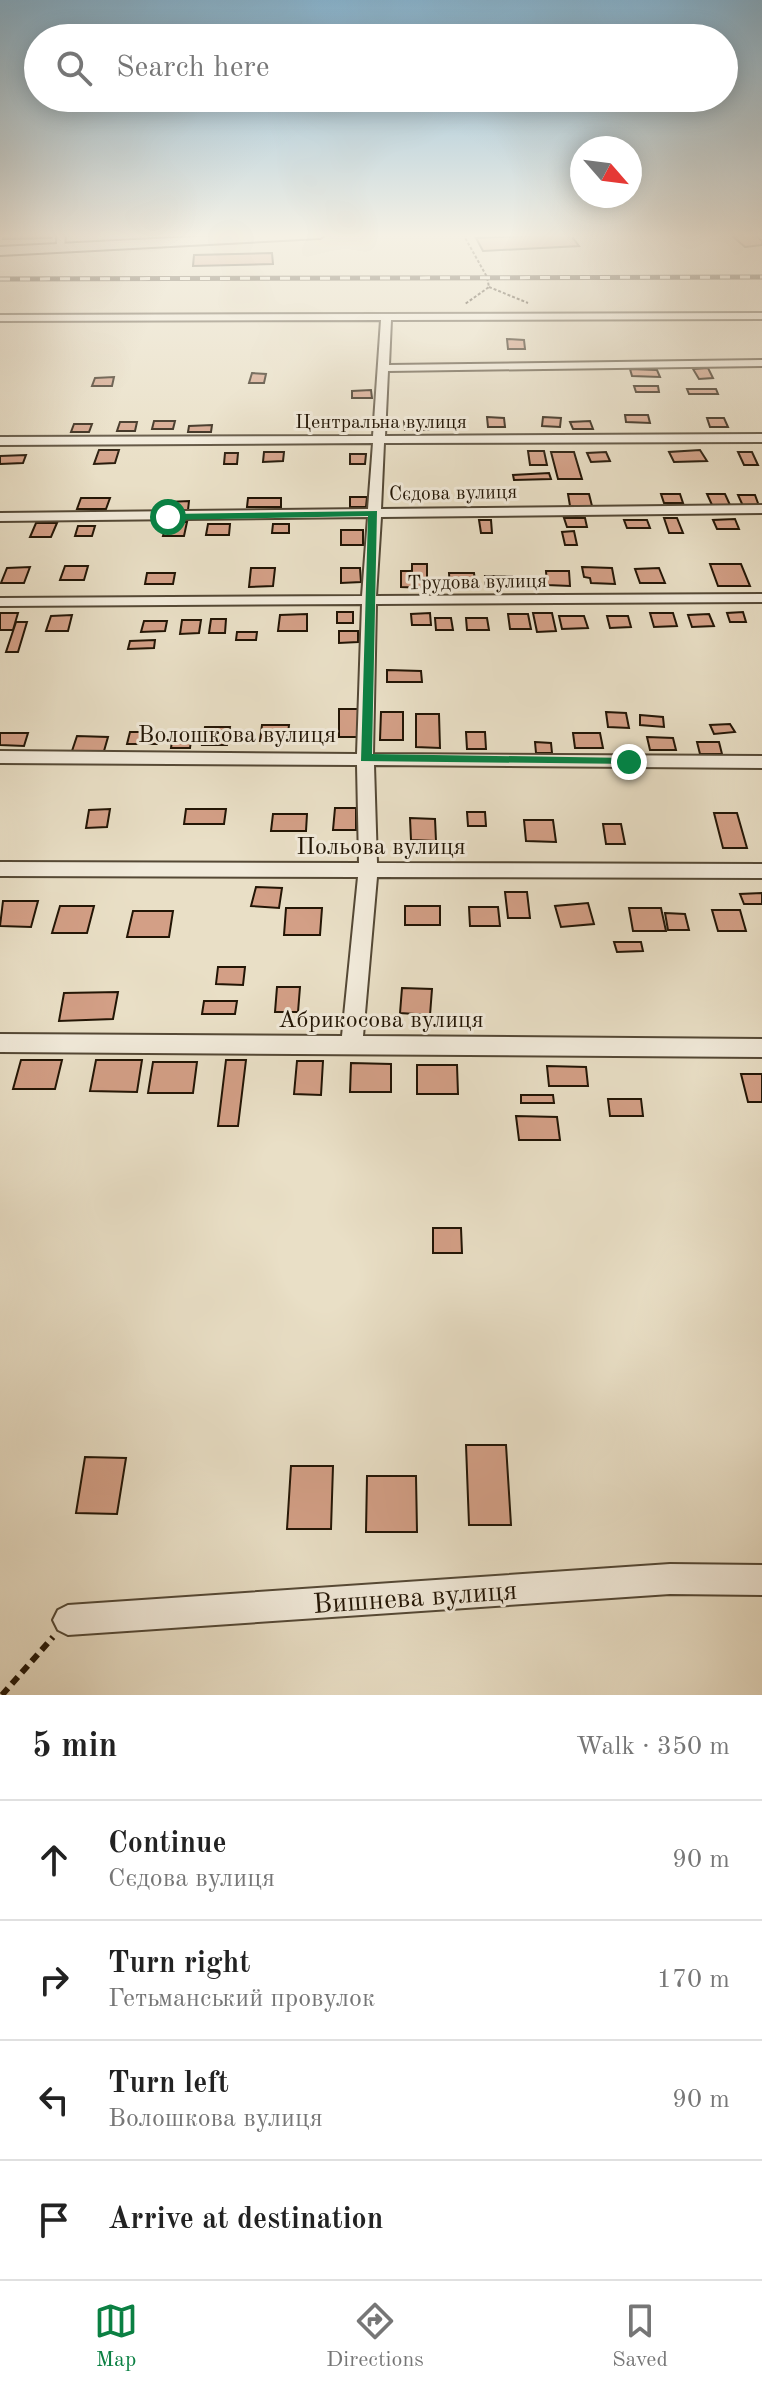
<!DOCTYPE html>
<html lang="en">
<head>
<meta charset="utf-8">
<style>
  body { margin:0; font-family:"Old Standard TT",serif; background:#f2f2f2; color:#222 }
  .compass { position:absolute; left:570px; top:136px; width:72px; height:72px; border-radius:50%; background:#fff; box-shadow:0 4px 20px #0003; rotate:118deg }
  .stop { position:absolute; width:24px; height:24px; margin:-18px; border:6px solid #0b8043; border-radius:50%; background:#fff }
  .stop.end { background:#0b8043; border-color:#fff; box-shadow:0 2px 8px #0008 }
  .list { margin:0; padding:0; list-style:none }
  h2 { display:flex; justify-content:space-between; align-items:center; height:104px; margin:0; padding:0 32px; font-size:34px }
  h2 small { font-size:26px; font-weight:400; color:#767676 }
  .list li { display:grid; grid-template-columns:52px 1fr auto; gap:24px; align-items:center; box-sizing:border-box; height:120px; padding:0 32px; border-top:2px solid #e0e0e0 }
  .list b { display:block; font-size:30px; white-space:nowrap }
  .list p { margin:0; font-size:26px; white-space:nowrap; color:#767676 }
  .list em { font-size:26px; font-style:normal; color:#767676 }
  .icon { flex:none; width:44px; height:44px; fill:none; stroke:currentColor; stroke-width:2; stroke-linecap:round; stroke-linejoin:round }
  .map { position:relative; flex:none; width:762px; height:1695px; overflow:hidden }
  .search { position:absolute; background:#fff; box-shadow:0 4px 20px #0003; left:24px; right:24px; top:24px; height:88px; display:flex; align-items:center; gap:20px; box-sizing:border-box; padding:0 28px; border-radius:44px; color:#767676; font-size:30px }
  .sheet { height:584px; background:#fff }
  nav { display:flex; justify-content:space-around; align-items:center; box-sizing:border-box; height:112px; border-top:2px solid #e0e0e0; background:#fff; font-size:22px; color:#767676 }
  nav a { display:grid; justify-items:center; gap:4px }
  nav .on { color:#0b8043 }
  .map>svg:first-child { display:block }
  .building { fill:#d39f86; stroke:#221505; stroke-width:2 }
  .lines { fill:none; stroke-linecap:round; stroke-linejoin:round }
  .minor-casing { stroke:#544835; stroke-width:4 }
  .secondary-casing { stroke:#221505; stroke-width:4 }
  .path-far1 { stroke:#221505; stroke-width:2; stroke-dasharray:3 2; stroke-linecap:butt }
  .path { stroke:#221505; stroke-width:6; stroke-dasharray:9 6; stroke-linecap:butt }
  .minor { fill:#f1eada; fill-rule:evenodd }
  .secondary { fill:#f1eada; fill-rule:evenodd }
  .rail-casing { stroke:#221505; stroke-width:5 }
  .rail { stroke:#f1eada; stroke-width:3; stroke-dasharray:10; stroke-linecap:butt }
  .route { fill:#0b8043 }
  .labels { text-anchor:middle; stroke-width:6; stroke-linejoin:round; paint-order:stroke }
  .far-street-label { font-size:20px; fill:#221505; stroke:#f1eada }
  .street-label { font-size:24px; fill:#221505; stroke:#f1eada }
  .near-street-label { font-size:28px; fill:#221505; stroke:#f1eada }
</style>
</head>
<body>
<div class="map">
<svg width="762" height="1695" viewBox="0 0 762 1695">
  <rect width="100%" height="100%" fill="#e9dfc6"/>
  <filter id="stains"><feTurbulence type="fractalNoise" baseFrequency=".0025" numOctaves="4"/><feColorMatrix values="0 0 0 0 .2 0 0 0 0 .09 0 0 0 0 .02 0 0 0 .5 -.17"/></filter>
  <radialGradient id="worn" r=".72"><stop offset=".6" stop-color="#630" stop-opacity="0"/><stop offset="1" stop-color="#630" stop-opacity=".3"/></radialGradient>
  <path class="building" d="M5,234H53L51,238L3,239Z
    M570,234L579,246L483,251L476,238Z
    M730,234H754L762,241V245L745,247Z
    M272,253L273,264L193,266L194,255Z
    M507,339L524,340L525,349H508Z
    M708,368L713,378L699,379L693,369Z
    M630,369L657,370L660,377L632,376Z
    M252,373L266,374L264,383H249Z
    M114,377L112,386H92L95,378Z
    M634,386H658L659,392H636Z
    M687,389H716L718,394H689Z
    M371,390L372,398H352V391Z
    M625,415H648L650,423L626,422Z
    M487,417L504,418L505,427H488Z
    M543,417L561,418L560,427L542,426Z
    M707,418H724L728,427H710Z
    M369,420V429H352V421Z
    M433,420L434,430H405L404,421Z
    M154,421H175L173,429H152Z
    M590,421L593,429H573L570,422Z
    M120,422H137L135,431H117Z
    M74,424H92L89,432H71Z
    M212,425L211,432H188L189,426Z
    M99,450H119L115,463L94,464Z
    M700,450L707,461L674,462L669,452Z
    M528,451H544L547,465H530Z
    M264,452H284L283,461L263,462Z
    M551,452H574L582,479H558Z
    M606,452L610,461L591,462L587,453Z
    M738,452H752L758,465H744Z
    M225,453H238L237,464H224Z
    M350,454H366L365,464H350Z
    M26,455L23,463L0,464V456Z
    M549,473L551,479L514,480L513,475Z
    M568,494H589L592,506H570Z
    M661,494H680L683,503H664Z
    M707,494H725L730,505H712Z
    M738,495H755L759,506H743Z
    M350,497H367L366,507H350Z
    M81,498H110L106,509H77Z
    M248,498H281V507H247Z
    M189,501L188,510H166L168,502Z
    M564,518H585L587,527H567Z
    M664,518H677L683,533H669Z
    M735,519L739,529H717L713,520Z
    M479,520H491L492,533H481Z
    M624,520H647L650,528H627Z
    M167,522H187L184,536H163Z
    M36,523H57L51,537H30Z
    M208,524H230L229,535H206Z
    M273,524H289V533H272Z
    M78,526H95L92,536H75Z
    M341,530H363V545H341Z
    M574,531L577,545H565L562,532Z
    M412,564H427V588L401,587V571H412Z
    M710,564H741L750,586H718Z
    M65,566H88L84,580H60Z
    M30,567L24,583H1L7,568Z
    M582,567L612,568L615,584L591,583L590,578L584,577Z
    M251,568H275L273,586L249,587Z
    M341,568H360L361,582L341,583Z
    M659,568L665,583H640L635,569Z
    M546,571H569L570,586L547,585Z
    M147,573H175L173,584H145Z
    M449,573H474L476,588H450Z
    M485,576H512L514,588H486Z
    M337,612H353V623H337Z
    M743,612L746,622H730L727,613Z
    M0,613H18L13,630H0Z
    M430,613L431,625H412L411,614Z
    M533,613H552L556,631L537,632Z
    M650,613H673L677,626L654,627Z
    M307,614V631H278L280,615Z
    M508,614H528L531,629H510Z
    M709,614L714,626L692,627L688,615Z
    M72,615L68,631H46L51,616Z
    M559,616H584L588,628L562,629Z
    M607,616H628L631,627L610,628Z
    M435,618H451L453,630H436Z
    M466,618H487L489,630H467Z
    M211,619H226L225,633H209Z
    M182,620H201L199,633L180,634Z
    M144,621H167L165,631L141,632Z
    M16,622H27L18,652H6Z
    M339,631H358V642L339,643Z
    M237,632H257L256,640H236Z
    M155,640L154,648L128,649L130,641Z
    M387,670L421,671L422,682H387Z
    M339,709H363L364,737H339Z
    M381,712H403V740H380Z
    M606,712L626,713L629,728L608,727Z
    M416,714H439L440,748L416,747Z
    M640,715L663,717L664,727L640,725Z
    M730,724L735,732L714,734L710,725Z
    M262,725H289L287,741H260Z
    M205,727H230L227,745H202Z
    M130,732H160L157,744H127Z
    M466,732H485L486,749H467Z
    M0,733H28L24,746L0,745Z
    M573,733H600L603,748H575Z
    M173,734H192L190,748H171Z
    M77,736L108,737L104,751H72Z
    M647,737L673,738L676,750H650Z
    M535,742L551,743L552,753H536Z
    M697,742H719L722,754H700Z
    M335,808H356V830H333Z
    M110,809L107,827L86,828L89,810Z
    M186,809H226L224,824H184Z
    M467,812H485L486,826H468Z
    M714,813H737L747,848H723Z
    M273,814H307L306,831H271Z
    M410,818L435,819L436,841L411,840Z
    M524,820H553L556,842L526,841Z
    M603,824H621L625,844H606Z
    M256,887L282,888L279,908L251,906Z
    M505,892H527L530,918H508Z
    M762,893V904H744L740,894Z
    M3,901H38L31,927L0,926Z
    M588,903L594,924L561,927L555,906Z
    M60,906H94L87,933H52Z
    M405,906H440V925H405Z
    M469,907H498L500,926H470Z
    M286,908H322L320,935H284Z
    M629,908H661L666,931H633Z
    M712,910H740L746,931H718Z
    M133,911H173L169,937H127Z
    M665,913L685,914L689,930H668Z
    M614,942H641L643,951L617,952Z
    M218,967H245L243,985L216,984Z
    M277,987H300L298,1012H275Z
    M402,988L432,989L430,1015L400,1013Z
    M118,992L113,1019L59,1021L64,993Z
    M204,1001H237L235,1014H202Z
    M21,1060H62L55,1089H13Z
    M96,1060H142L137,1092L90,1091Z
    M226,1060H246L238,1126H218Z
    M297,1061H323L321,1095L294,1094Z
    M153,1062H197L193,1093H148Z
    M351,1063L391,1064V1092H350Z
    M417,1065H457L458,1094H417Z
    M547,1066L586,1067L588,1086H549Z
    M741,1074H762V1102H748Z
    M521,1095H553L554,1103H521Z
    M608,1099H641L643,1116H610Z
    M516,1116L557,1117L560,1140H519Z
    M433,1228H461L462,1253H433Z
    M466,1445H506L511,1525H469Z
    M85,1457L126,1458L117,1514L76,1513Z
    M291,1466H333L331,1529H287Z
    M367,1476H416L417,1532H366Z"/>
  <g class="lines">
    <g class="minor-casing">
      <path id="minor" d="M57,234H65L64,250L57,248Z
        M762,313V319L391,320L389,365L762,360V366L388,371L385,436L762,434V442L384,443L381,509L762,505V513L381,517L376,596L762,594V602L376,604L373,754L762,756V768L374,765L377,863L762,864V878L377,877L363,1036L762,1039V1057L0,1052V1034L342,1036L358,877L0,876V862L359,863L357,765L0,763V751L357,754L362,604L0,606V598L362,596L368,517L0,521V513L368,509L373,443L0,445V437L373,436L381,320L0,321V315Z
        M670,1564L762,1565V1595L670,1594L68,1635L58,1630L53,1620L58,1610L68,1605Z"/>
    </g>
    <g class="secondary-casing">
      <path id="secondary" d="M250,234H326L320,238L0,255V247Z"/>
    </g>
    <path class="path-far1" d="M463,234L487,277L489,287L465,304
      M489,287L528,303"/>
    <path class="path" d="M2,1695L53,1637"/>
    <use href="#minor" class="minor"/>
    <use href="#secondary" class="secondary"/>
    <g class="rail-casing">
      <path id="rail" d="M0,279L762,277"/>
    </g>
    <use href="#rail" class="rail"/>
  </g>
  <linearGradient id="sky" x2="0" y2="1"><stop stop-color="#87b7d5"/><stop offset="0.5" stop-color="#f5f1e5"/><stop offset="1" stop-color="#f5f1e5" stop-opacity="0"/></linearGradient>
  <rect width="762" height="471" fill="url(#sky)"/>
  <path class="route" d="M377,511L372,754L629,758L633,759V764L361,761L368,516L168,520L163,517L168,514Z"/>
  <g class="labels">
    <g class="far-street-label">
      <text x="381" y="428">Центральна вулиця</text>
      <text transform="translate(453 492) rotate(-1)" y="7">Сєдова вулиця</text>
      <text transform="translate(477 581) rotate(-1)" y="7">Трудова вулиця</text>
    </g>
    <g class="street-label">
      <text x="237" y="742">Волошкова вулиця</text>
      <text x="381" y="854">Польова вулиця</text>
      <text x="381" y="1027">Абрикосова вулиця</text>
    </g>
    <g class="near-street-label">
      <text transform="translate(415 1596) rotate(-4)" y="10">Вишнева вулиця</text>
    </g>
  </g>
  <rect width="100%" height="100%" filter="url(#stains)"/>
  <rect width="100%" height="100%" fill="url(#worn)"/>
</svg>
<svg class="compass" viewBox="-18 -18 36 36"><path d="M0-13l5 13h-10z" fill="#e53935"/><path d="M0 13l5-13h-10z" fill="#767676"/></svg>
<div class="stop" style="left:168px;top:517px"></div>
<div class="stop end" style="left:629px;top:762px"></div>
<div class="search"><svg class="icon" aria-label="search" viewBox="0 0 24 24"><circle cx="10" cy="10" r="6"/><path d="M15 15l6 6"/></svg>Search here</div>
</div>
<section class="sheet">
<h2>5 min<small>Walk · 350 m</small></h2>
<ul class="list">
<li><svg class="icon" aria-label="ahead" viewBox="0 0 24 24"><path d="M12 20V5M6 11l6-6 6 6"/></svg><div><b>Continue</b><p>Сєдова вулиця</p></div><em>90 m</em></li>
<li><svg class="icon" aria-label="right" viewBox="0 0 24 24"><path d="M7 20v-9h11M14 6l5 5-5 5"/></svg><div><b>Turn right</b><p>Гетьманський провулок</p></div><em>170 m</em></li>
<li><svg class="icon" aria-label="left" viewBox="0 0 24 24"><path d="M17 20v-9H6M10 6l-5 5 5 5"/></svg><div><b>Turn left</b><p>Волошкова вулиця</p></div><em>90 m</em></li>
<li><svg class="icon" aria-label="arrive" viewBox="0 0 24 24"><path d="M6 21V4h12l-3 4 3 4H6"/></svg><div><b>Arrive at destination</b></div></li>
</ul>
</section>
<nav>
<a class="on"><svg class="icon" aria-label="map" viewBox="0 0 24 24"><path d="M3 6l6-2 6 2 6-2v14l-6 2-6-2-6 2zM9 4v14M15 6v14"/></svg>Map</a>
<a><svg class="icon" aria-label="directions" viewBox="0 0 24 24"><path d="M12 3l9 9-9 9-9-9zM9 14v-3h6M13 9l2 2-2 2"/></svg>Directions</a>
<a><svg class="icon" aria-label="saved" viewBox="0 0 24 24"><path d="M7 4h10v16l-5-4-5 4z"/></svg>Saved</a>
</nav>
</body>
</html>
